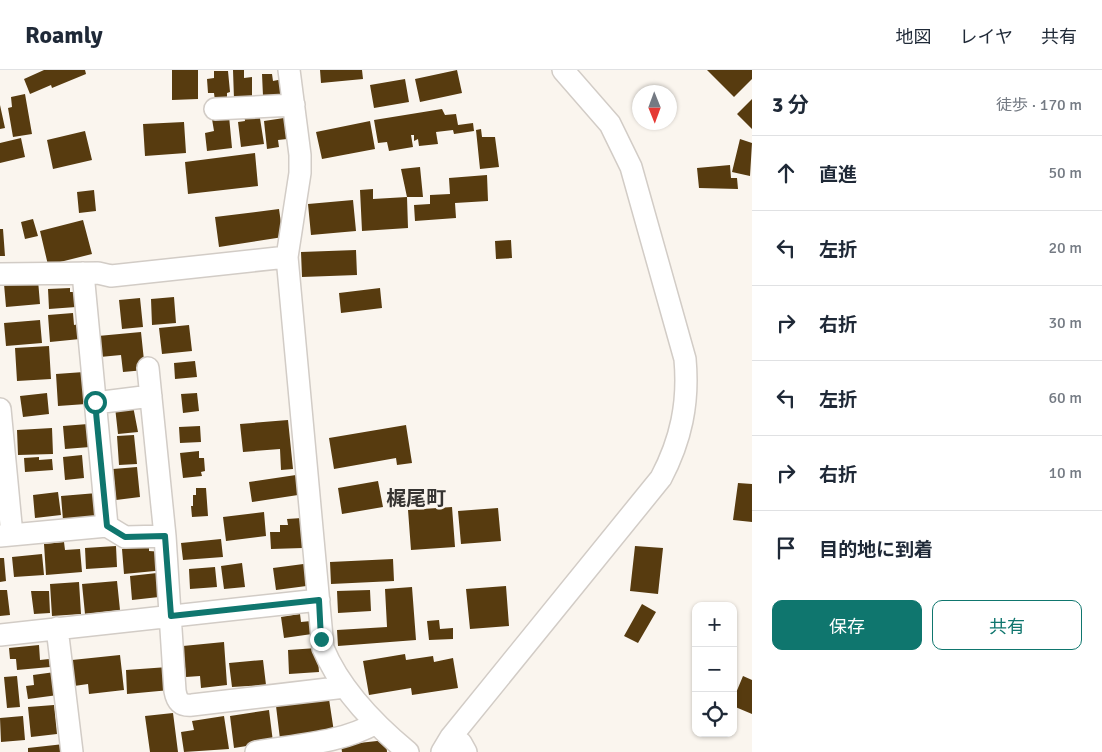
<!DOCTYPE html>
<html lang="ja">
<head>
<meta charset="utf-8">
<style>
  body { margin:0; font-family:Signika,"Noto Sans JP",sans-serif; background:#f6f6f7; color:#1f2937 }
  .controls { position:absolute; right:15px; bottom:15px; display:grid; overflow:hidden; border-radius:10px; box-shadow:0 1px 4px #0004 }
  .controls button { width:45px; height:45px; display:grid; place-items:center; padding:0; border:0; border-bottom:1px solid #e0e1e3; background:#fff; color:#1f2937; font:25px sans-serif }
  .compass { position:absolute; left:632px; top:15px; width:45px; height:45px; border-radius:50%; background:#fff; box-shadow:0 1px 4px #0004; rotate:179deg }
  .stop { position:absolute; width:15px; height:15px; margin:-11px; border:4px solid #0f766e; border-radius:50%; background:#fff }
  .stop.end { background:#0f766e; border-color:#fff; box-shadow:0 1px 5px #0008 }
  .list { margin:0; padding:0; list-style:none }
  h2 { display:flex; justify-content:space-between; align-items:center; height:65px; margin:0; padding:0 20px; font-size:21px }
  h2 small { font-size:16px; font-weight:400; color:#747a83 }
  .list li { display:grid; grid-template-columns:32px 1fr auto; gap:15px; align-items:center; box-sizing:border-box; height:75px; padding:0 20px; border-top:1px solid #e0e1e3 }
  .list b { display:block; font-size:19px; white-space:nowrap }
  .list em { font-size:16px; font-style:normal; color:#747a83 }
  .actions { display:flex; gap:10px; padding:15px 20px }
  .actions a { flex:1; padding:11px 0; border:1px solid #0f766e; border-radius:10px; text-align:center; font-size:18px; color:#0f766e }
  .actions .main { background:#0f766e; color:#fff }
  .icon { flex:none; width:28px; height:28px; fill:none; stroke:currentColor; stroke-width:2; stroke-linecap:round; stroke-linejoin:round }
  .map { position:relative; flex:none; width:752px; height:682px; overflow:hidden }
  header { display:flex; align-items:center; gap:30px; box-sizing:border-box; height:70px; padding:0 25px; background:#fff; border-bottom:1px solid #e0e1e3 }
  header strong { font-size:24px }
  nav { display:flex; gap:28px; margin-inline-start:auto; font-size:18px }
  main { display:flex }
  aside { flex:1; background:#fff }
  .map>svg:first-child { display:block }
  .building { fill:#573b0f }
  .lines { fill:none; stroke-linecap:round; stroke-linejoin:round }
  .minor-casing { stroke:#d2ccc6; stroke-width:24 }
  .minor { stroke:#fff; stroke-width:21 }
  .route { stroke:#0f766e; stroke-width:6 }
  .labels { text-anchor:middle; stroke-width:5; stroke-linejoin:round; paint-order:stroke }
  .quarter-label { font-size:20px; font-weight:bold; fill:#363432; stroke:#faf5ee }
</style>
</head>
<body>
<header>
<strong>Roamly</strong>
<nav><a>地図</a><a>レイヤ</a><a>共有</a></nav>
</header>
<main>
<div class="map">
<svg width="752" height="682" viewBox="0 0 752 682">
  <rect width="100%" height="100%" fill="#faf5ee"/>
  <path class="building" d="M44,0H85L86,4L52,18L51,15L30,24L24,9Z
    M172,0H198V29L172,30Z
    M233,0H244V8L252,7V29H234Z
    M320,0H362L363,9L321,13Z
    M457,0L462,23L420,32L415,9Z
    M707,0H752V9L734,27Z
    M214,1H228L230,22L227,23V31H215L214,23H208L207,9L214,8Z
    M262,4H272L273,11L283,9L285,24L263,26Z
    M405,9L409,32L374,38L370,15Z
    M25,24L32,64L13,67L8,38L12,37L11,27Z
    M752,29V59L737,44Z
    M0,35L5,58L0,59Z
    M442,39L445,45L456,44L458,55L473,53L474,61L454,64L453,60L436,62L438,74L419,76L418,69L414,71V65H411L413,77L389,81L387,72L378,73L374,50Z
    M259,42L264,74L241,77L238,52L245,51L244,44Z
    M229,46L232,78L207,81L205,63L214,61L212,49Z
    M284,48L287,69L278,70L279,77L267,79L264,51Z
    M370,51L375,79L322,89L316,62Z
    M184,52L186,83L145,86L143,54Z
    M481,59L482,67H495L499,97L480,99L476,60Z
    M85,61L92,90L53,99L47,70Z
    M21,68L25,87L0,93V73Z
    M740,69L752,73L750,106L732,102Z
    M255,83L258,116L188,124L185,92Z
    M730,95L731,108H737L738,119L699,118L697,98Z
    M420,97L423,127H407L401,99Z
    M487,105L488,131L455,133L456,148L415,151L414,135L430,134V125L450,124L449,108Z
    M373,119V129L407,127L408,158L362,161L360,120Z
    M94,120L96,141L79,143L77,122Z
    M353,130L356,161L311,165L308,134Z
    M279,139L283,167L219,177L215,147Z
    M33,149L38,166L25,169L21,152Z
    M83,150L92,184L48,195L40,161Z
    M0,159H3L5,186H0Z
    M511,170L512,188L496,189L495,171Z
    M356,180L357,205L302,207L301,182Z
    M38,210L40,234L6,237L4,214Z
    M70,218V222H74L76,237L49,239L48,219Z
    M380,218L382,238L341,243L339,223Z
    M174,227L176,253L152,255L151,229Z
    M140,228L143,257L122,259L119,230Z
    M73,243L74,255L79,254L80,269L50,272L48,245Z
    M40,250L42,273L6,276L4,253Z
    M189,255L192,281L162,284L159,258Z
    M141,262L145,300L123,302L121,285L100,287L98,266Z
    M49,276L51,309L17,311L15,278Z
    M195,291L197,307L175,309L174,293Z
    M84,302L86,334L58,336L56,304Z
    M47,323L49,344L23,347L20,326Z
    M197,323L199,341L183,343L181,324Z
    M133,336L138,362L118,364L115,337Z
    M288,350L293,399L281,400L280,379L243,382L240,354Z
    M88,354L90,377L65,379L63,356Z
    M406,355L412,393L397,395L396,388L334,399L329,368Z
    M200,356L201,372L180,373L179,357Z
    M52,358L53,384L18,385L17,360Z
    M134,365L137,394L119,395L117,366Z
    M199,381V388H204L205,401L201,402L202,406L183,408L180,383Z
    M82,385L84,408L65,410L63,387Z
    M39,387V390L52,389L53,400L25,402L24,388Z
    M137,397L140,427L116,430L113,399Z
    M296,405L298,425L252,432L249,412Z
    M378,411L383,437L342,444L338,418Z
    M738,413L752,414V452L733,450Z
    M196,418H206L208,446L192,447L191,436H193V425H196Z
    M58,422L61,445L35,448L33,425Z
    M97,423L99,447L63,450L61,426Z
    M452,437L455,477L411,480L408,440Z
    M498,438L501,471L461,474L458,441Z
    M264,442L266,466L226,471L223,447Z
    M302,448L303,478L271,479L270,462H280V455H288L287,449Z
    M221,469L223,487L183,490L181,473Z
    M64,472L65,480L80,479L82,502L46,505L44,474Z
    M116,476L117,497L86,499L85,478Z
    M149,476V481L164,482L165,500L124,504L122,479Z
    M635,476L663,478L658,524L630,521Z
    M42,484L44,505L14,507L12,487Z
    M0,488H4L6,511L0,512Z
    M393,489L394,511L331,514L330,492Z
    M242,493L245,517L224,519L221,496Z
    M311,493L314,515L276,520L273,498Z
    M215,497L217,517L190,519L189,499Z
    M157,503L159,527L132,530L130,506Z
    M117,511L120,540L85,544L82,514Z
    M79,512L81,544L52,546L50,514Z
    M506,516L509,556L470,559L466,519Z
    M412,517L416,570L338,576L337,560L387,557L385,519Z
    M0,520H7L10,545L0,546Z
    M370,520L371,541L338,543L337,521Z
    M31,521H49L50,543L34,544Z
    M642,534L656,542L638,573L624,566Z
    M300,544L301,552L311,551L312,564L284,568L281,547Z
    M439,550L440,559L453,558V569L429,570L427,551Z
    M224,572L227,615L201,618L200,606L186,607L183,576Z
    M39,575L40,590L49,589L50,597L17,600L16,589H10L9,578Z
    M317,578L319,602L289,604L288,580Z
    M405,584L406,590L433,586L434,592L453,588L458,618L412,625L411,618L369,625L363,591Z
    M120,585L124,620L89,624L88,614L74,616L72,590Z
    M263,590L266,615L232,617L229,593Z
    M168,597L170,620L127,624L126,600Z
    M55,602L58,625L28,629L26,616L34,615L33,605Z
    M17,606L20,637L7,638L4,607Z
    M743,606L752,610V644L733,636V630Z
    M329,629L334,662L280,669L276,636Z
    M54,635L57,664L31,667L28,637Z
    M269,640L273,672L234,678L230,646Z
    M173,643L178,682H150L145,646Z
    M23,646L25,670L1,672L0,648Z
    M224,646L229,679L184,682L181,662L194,660L192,651Z
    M386,670L387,682H342L341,675Z
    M64,674L65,682H28V678Z"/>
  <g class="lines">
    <g class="minor-casing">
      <path id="minor" d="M289,0L300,85V103L287,187L323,578C340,619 374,654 408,682
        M215,39L294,35
        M83,203L107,456
        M0,204L98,203L111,206L287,187
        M148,298L165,466
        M95,333L151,326
        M0,339L12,465
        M0,466L107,456L125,467L165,466L175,621C177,632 181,636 192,635L345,617
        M57,558L72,682
        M0,565L319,530
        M451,667L461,673L466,682
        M256,682C295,675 342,673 376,653
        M442,682L451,667L661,408C681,370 689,333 685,289L631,97L610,54L563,0"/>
    </g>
    <use href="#minor" class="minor"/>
  </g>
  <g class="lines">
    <path class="route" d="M95,332L107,456L125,467L165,466L171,546L319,530L321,569"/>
  </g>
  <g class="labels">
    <g class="quarter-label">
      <text x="416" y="435">梶尾町</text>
    </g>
  </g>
</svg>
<div class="controls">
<button>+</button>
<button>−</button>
<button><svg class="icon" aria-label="locate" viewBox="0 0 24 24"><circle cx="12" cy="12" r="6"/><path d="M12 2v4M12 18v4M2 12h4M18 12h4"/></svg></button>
</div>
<svg class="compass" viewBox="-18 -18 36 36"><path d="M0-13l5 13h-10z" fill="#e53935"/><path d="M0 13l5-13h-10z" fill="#747a83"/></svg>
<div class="stop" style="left:95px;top:332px"></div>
<div class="stop end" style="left:321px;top:569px"></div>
</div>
<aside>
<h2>3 分<small>徒歩 · 170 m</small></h2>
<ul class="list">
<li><svg class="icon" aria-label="ahead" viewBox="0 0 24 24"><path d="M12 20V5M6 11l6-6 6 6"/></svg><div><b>直進</b></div><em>50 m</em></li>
<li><svg class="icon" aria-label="left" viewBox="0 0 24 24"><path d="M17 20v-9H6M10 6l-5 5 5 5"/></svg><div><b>左折</b></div><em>20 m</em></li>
<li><svg class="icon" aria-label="right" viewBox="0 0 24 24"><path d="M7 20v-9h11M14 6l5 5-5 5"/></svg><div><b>右折</b></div><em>30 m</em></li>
<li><svg class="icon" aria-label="left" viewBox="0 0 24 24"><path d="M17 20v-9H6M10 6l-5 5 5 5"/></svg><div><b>左折</b></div><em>60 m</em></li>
<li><svg class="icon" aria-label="right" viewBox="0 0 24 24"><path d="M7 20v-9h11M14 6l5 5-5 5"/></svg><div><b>右折</b></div><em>10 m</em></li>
<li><svg class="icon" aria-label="arrive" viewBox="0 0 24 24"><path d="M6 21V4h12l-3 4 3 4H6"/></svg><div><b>目的地に到着</b></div></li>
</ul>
<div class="actions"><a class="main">保存</a><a>共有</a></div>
</aside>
</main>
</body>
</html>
